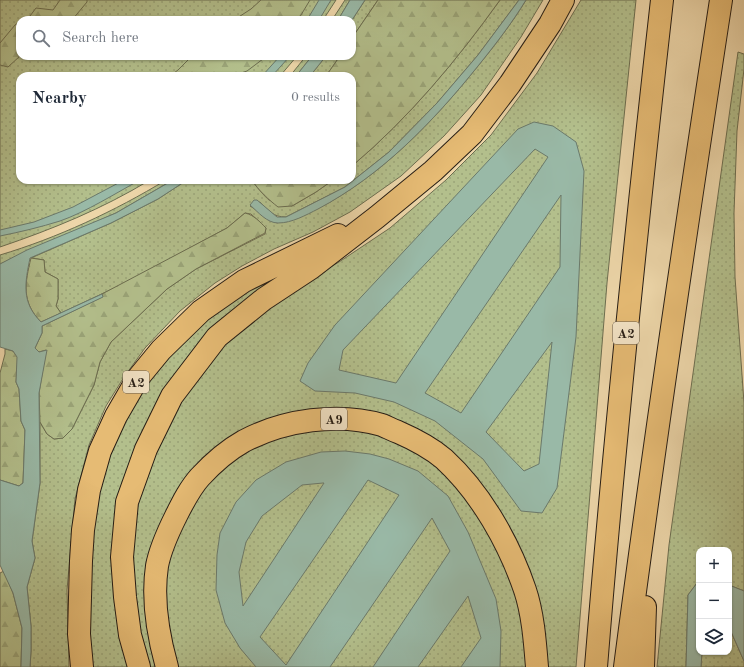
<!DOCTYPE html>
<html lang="en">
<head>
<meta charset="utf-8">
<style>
  body { margin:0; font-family:"Old Standard TT",serif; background:#f2f2f3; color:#1f2937 }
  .controls { position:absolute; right:12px; bottom:12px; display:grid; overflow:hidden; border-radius:8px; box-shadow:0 1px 3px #0004 }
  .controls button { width:36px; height:36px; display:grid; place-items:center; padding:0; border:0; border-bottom:1px solid #e0e1e3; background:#fff; color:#1f2937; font:20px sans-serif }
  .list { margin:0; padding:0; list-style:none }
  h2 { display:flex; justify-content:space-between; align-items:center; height:52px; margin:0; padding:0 16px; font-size:17px }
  h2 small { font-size:13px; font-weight:400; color:#747a83 }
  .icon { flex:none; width:22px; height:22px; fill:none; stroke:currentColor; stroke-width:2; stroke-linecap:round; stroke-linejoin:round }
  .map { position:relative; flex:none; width:744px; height:667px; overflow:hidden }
  .search { position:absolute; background:#fff; box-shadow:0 1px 3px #0004; left:16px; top:16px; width:340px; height:44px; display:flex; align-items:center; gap:10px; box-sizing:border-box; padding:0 14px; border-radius:12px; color:#747a83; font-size:15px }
  .panel { position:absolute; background:#fff; box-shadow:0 1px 3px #0004; left:16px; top:72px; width:340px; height:112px; border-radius:12px }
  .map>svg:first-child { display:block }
  .grass { fill:url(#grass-dots); stroke:#6c6e50 }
  .forest { fill:url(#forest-firs); stroke:#6c6e50 }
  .water { fill:#99b9a7; stroke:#6b7a6c; fill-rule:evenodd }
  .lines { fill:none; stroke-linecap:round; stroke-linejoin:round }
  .highway-casing { stroke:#251c14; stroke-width:24 }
  .highway { stroke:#e6bb74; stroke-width:22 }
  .labels { text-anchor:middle; stroke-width:3; stroke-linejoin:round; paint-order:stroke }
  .shield { fill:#f3e4c7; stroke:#63584a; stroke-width:1 }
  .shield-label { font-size:13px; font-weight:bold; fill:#251c14 }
</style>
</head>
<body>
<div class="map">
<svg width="744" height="667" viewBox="0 0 744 667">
  <defs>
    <pattern id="grass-dots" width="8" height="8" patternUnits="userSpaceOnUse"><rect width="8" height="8" fill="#b3bf8c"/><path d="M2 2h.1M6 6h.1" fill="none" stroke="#9aa478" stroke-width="1.8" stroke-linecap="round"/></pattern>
    <pattern id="forest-firs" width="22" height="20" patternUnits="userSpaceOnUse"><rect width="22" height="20" fill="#b3bf8c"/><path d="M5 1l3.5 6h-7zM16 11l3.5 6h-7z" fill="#9aa478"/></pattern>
  </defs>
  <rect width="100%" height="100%" fill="#edd6a9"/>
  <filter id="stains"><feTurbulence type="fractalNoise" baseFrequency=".005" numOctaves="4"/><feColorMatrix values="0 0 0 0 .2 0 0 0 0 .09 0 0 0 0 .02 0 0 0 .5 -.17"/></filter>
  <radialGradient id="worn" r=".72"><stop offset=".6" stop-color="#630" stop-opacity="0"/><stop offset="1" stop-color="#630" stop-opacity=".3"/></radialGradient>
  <path class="grass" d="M0,0H336L323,20H20V56H297L280,76H20V180H150C102,209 53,229 0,247Z
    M345,0H350L338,20H332Z
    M365,0H378L352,38V20Z
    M500,0H519L478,55L437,103L389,152L345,187L286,217C273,217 269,211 260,202L250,206L277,223C294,216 314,211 330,202C389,168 436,118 478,66C495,45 512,23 526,0H543L521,37L481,95L444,136L401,176L350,212L313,232L274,249L242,266L215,283L180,311L145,348L124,377L106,406L89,445L75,499L67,590L69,667H30L31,651V626L27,587L35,558L32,541L40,483V422L47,434L54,439L63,438L72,429L94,385L100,362L111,342L167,289L196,269L265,234L266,228L251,214L245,213L227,228L123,284L61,313L56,306L58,299V279L45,272L44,260L31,258L111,223L158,199L187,180H252C254,184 266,198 269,200C275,203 285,204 292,206L316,192L333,180H352V166C409,118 457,60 500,0Z
    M581,0H636L607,283L576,667H84L94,492L125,411L198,318L277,267L266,308L294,288L339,262L390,228L446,180L491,135L537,73Z
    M738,52L744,54V69L737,131L734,213L735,277L744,403V591L729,585V550H699V582L697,583L688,595L686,667H657L669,545Z
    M306,56H312L296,76H290Z
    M326,56H340L326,76H310Z
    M166,180H173L116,213L0,264V255C57,238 115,211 166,180Z
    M729,627L744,661V667H701L702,652H729Z"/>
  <path class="forest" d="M60,0H87V2L72,20H23L30,16L36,8L53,10Z
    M261,0H310L298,20H234L251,9Z
    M378,0H500C457,60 409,118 352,166V76H326L340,56H352V38Z
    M20,22V56L8,67L0,65V43L15,25Z
    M192,56H267L247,71L232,76H170L178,70Z
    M252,180H333L316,192L292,206L278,207C269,200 258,190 252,180Z
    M245,213C254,215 260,222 266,228L265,233L196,269L167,289L111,342L100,362L94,385L72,429L63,438L54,439L47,434L40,422L39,393L46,350L39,352L35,348L42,333V326L102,297V294L227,228Z
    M31,258L44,260L45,272L58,279V299L56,306L61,313L41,322C21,302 25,283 31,258Z
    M5,349L13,351L18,357L16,382L19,389L21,421L25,430L23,483L19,486L0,480V373L5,354Z
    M4,571L13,593L22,628L21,667H0V573Z"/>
  <path class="water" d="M319,0H331L319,20H307Z
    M350,0H365L352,20H338Z
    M519,0H526C512,23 495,45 478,66C433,122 382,175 318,209C306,215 292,223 278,223C267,223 258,212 250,205L254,200H257L277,217H286L345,187L389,152L437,103L478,55Z
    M280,56H290L272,76H262Z
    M312,56H326L310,76H296Z
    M534,122L553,126L576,142L584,171L576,337L557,488L542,513L521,511L483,459L435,421L394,402L355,393L315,391L300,381L308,363L335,325L518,129ZM535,149L548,157L396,383L339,370L343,350ZM561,195L560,267L461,413L425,393ZM552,342L539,464L524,471L486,432Z
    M124,180H140C116,193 86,212 60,221C41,227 20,232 0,236V230L34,222L73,207Z
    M173,180H187L158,199L111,223L30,258C25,283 21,302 41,322L102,294L103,297L42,326V333L35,348L39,352L47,350L39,393L40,483L32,541L35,558L27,587L31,626V651L30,667H21L22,628L13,593L0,565V480L19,486L23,483L25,430L21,421L19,389L16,382L17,357L13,351L0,347V264L27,250L116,213Z
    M345,451L370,454L389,459L418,471L448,496L468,532L496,599L501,631L500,667H461L481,638L468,596L418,667H373L450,551L432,518L330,667H256L240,648L225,623L216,590L217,555L220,533L236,502L256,480L286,462L321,452ZM368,480L399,495L286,665L260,637ZM323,483H324L243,606L239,572L246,542L262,516L302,485Z
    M699,582V652H702L701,667H686L688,595L697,583Z
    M729,585L744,591V661L729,627Z"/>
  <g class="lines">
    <g class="highway-casing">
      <path id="highway" d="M82,667L79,634L81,561L83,530L89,490L100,451L116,416L138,378L161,350L201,311L244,281L338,235
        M139,667L130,635L125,597L122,557L127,502L146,449L172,396L217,337L264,299L311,268L377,217L433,171L472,134L510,84L550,24L563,0
        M167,667C158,635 152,599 157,566C160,550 169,530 176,516C183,502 190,488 200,477C212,464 228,450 244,441C284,420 338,412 382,425C387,427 392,430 398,432C414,439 430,447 444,459C481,493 509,543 525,590C533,614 535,642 537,667
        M596,667C614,444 637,222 662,0
        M625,667C654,444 687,222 721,0
        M643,667L645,607"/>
    </g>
    <use href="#highway" class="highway"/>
  </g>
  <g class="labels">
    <g class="shield">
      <rect x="613" y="322" width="26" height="22" rx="3"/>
      <rect x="123" y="371" width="26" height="22" rx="3"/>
      <rect x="321" y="408" width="26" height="22" rx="3"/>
    </g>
    <g class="shield-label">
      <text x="626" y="338">A2</text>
      <text x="136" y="387">A2</text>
      <text x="334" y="424">A9</text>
    </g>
  </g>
  <rect width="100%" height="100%" filter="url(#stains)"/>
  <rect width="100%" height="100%" fill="url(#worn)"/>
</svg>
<div class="controls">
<button>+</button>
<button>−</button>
<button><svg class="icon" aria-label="layers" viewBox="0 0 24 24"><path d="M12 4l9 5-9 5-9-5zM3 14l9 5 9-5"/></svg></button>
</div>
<div class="search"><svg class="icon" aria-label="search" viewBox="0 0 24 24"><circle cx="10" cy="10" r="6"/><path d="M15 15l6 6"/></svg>Search here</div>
<section class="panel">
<h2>Nearby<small>0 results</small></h2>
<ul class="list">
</ul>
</section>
</div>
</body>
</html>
